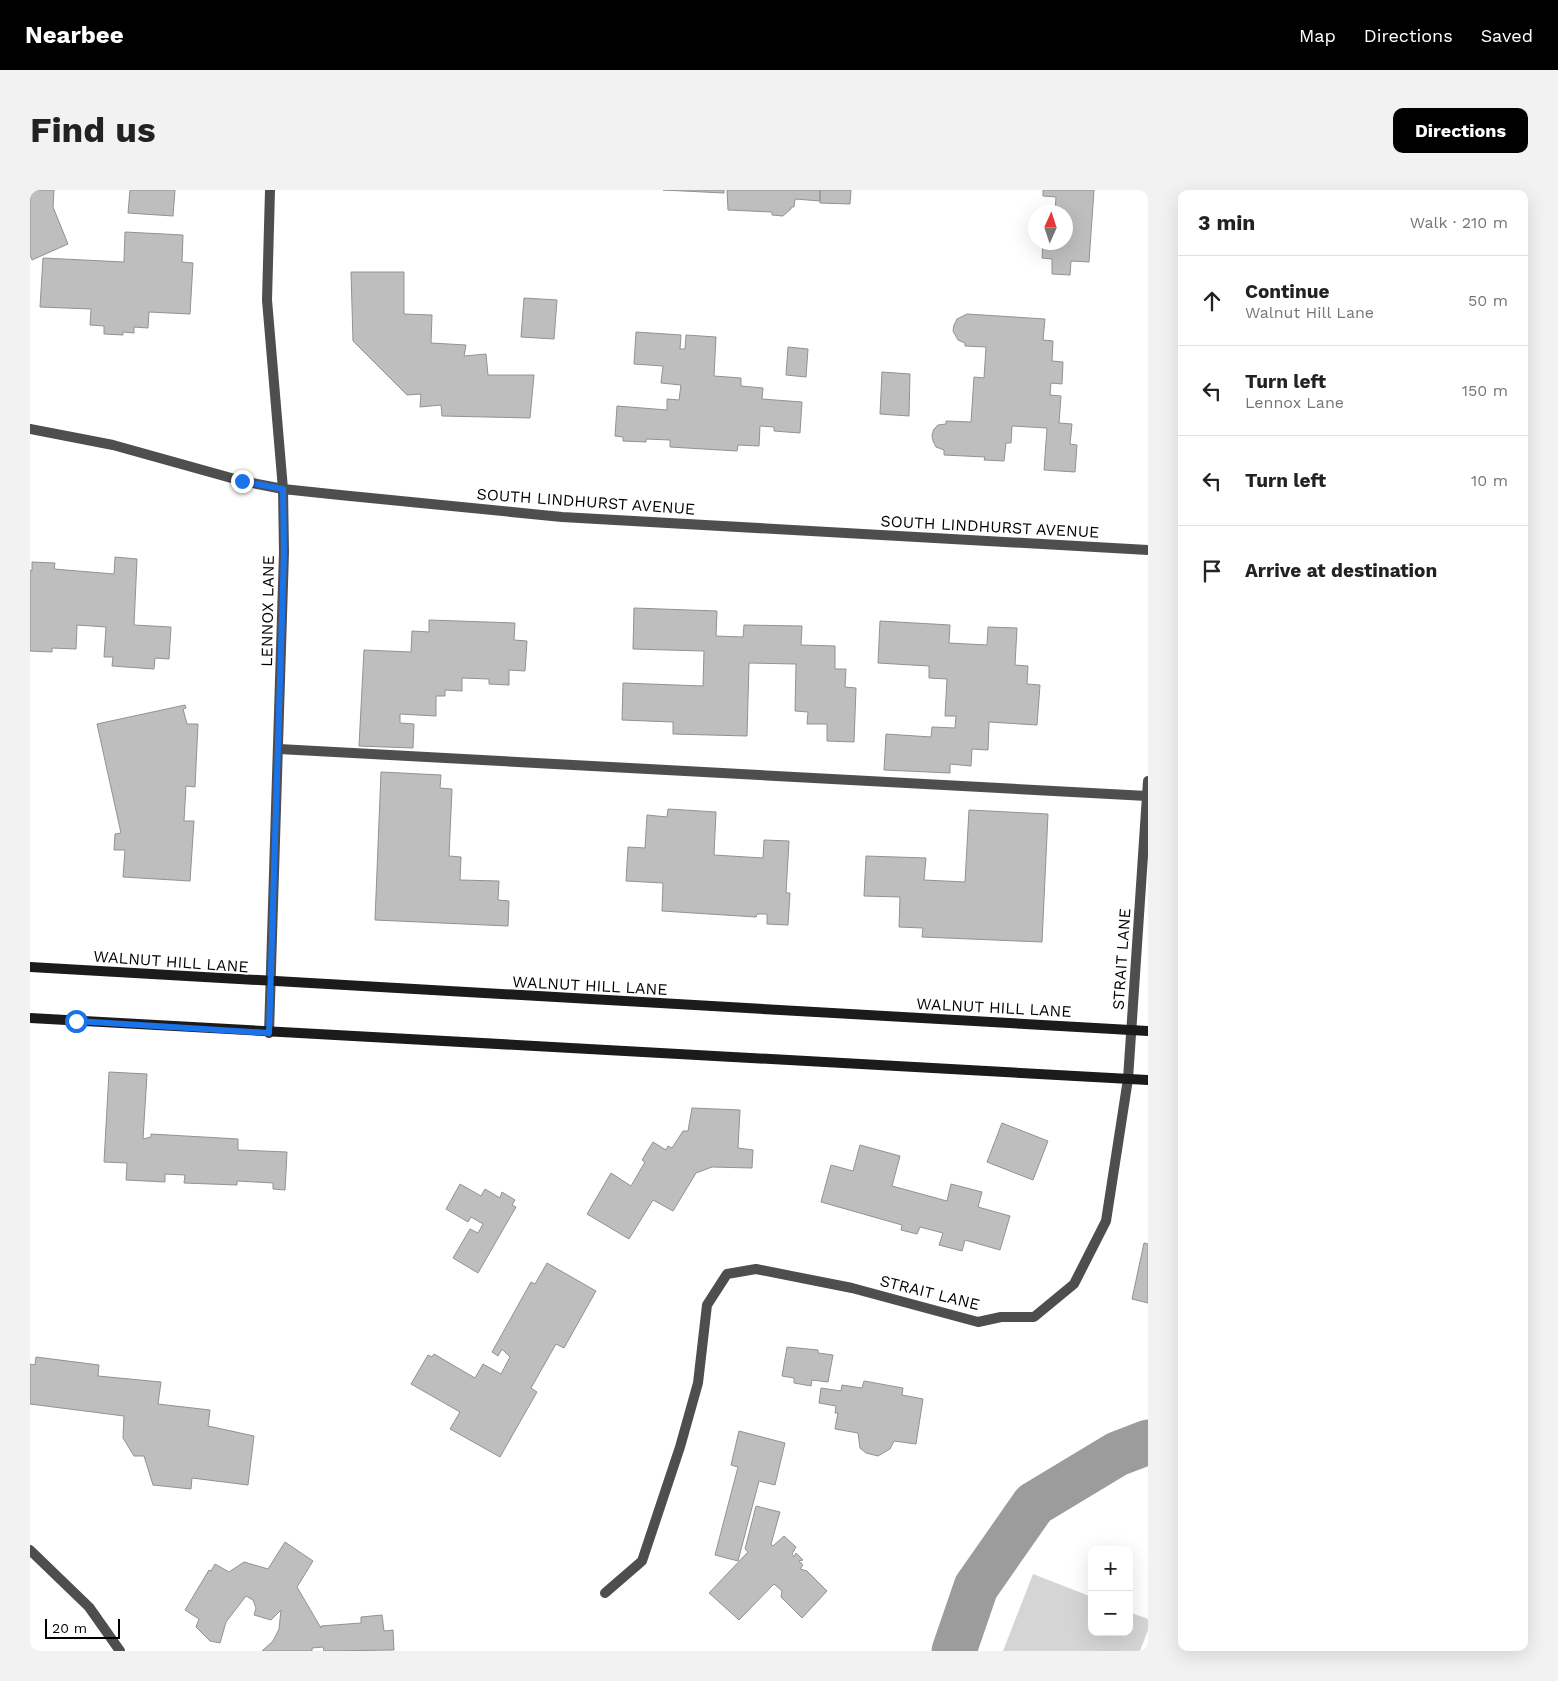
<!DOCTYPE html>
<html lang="en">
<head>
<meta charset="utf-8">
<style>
  body { margin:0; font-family:"Work Sans",sans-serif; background:#f2f2f2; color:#222 }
  .controls { position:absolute; right:15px; bottom:15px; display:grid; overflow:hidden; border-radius:10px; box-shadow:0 5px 20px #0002 }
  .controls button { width:45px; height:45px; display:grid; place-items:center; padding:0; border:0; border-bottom:1px solid #e0e0e0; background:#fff; color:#222; font:25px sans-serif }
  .compass { position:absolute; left:998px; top:15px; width:45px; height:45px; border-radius:50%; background:#fff; box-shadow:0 5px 20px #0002; rotate:3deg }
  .scale { position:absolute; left:15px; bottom:12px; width:75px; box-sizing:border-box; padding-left:5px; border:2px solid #000; border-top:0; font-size:14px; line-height:18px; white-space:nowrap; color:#000; -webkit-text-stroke:4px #fff; paint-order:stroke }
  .stop { position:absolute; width:15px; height:15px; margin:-11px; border:4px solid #1a73e8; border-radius:50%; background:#fff }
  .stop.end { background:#1a73e8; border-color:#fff; box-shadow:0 1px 5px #0008 }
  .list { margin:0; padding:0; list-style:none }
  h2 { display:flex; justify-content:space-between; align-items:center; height:65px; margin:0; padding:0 20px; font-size:21px }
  h2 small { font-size:16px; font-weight:400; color:#767676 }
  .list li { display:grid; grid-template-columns:32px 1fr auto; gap:15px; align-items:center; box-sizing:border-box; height:90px; padding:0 20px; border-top:1px solid #e0e0e0 }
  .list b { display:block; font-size:19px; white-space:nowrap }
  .list p { margin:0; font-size:16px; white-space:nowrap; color:#767676 }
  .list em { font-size:16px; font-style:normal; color:#767676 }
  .icon { flex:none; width:28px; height:28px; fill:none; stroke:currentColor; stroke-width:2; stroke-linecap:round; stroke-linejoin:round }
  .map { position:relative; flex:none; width:1118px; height:1461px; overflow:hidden; border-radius:10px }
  header { display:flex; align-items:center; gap:30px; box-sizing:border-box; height:70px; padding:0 25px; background:#000; color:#fff }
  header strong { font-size:24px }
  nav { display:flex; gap:28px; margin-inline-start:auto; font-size:18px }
  .intro { display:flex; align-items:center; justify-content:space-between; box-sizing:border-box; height:120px; padding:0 30px }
  h1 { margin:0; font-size:35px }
  .button { padding:12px 22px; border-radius:10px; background:#000; color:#fff; font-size:18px; font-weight:700 }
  main { display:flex; gap:30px; padding:0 30px }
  aside { flex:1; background:#fff; border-radius:10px; box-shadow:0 5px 20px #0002 }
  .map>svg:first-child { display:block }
  .green { fill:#d5d5d5 }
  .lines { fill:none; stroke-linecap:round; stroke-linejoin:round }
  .river { stroke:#9c9c9c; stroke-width:45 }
  .building { fill:#bebebe; stroke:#929292 }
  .lane { stroke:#4e4e4e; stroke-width:10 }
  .street { stroke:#4e4e4e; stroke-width:10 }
  .secondary { stroke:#1b1b1b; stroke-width:10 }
  .route { stroke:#1a73e8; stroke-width:6 }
  .labels { text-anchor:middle; stroke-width:4; stroke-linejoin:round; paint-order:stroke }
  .street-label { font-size:16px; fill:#000; stroke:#fff }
</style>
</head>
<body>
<header>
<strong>Nearbee</strong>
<nav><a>Map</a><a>Directions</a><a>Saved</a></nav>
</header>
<div class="intro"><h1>Find us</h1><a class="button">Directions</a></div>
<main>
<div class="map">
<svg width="1118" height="1461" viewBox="0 0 1118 1461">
  <rect width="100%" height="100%" fill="#fff"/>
  <path class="green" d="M1003,1384L1062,1407V1442H1099V1422L1118,1429V1440L1110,1461H973Z"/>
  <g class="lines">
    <path class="river" d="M924,1461L946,1397L1004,1314L1087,1264L1118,1252"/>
  </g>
  <path class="building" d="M0,0H24L23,17L38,54L2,70L0,65Z
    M100,0H145L143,26L98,23Z
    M633,0H694V3Z
    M697,0H790V11L765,9L764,17H761V19L753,26L742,25V22L698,20Z
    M790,0H821L820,14L790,13Z
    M1013,0H1064L1059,72L1041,71L1040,85L1022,84V69L1012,68L1013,52H1036V22H1025L1026,7L1013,6Z
    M95,42L153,45L152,72L163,73L160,124L119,122L118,138L104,137V143L93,142V145L74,144V136L60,135L61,119L10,117L13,68L94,72Z
    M321,82H374V124L402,125L401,153L436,155L434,166L456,164L458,185H504L500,228L412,226L411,215L390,217L391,204L377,205L323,151Z
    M494,108L527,110L524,149L491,147Z
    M937,124L1015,129L1013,150L1023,151L1022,171L1033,172L1032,194L1021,193L1020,205L1031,206L1029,233L1042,234L1040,254L1047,255L1045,282L1014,280L1017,238L982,236L981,253H976L974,271L954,270L955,267L914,265V260L906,257L903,251L902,245L904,239L908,235L916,234V231L941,232L944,187L954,188L956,157L935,156V153L928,150L923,141L924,135L927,129Z
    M606,142L651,145L650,159H655L656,145L686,147L684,186L711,188V196L733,198L732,209L772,212L770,243L744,241V237L730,236L729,256L708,255L707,261L640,257V250L616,249V252L593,251V247L585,246L587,216L637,220V209L649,210L651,195L631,193L633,176L604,174Z
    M758,157L778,159L776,187L756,185Z
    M852,182L880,184L879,226L850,224Z
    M85,367L107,369L104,435L141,437L139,469L125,468L124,479L82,476L83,467H74L76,437L47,435L46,459L22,458V462L0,461V380L2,381V372L25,373L24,379L84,384Z
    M604,418L687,421L686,446L713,447L714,435L772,436L771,455L805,456V479H816L815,497L826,498L824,552L797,551V534H777L778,522L765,521L766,474L719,473L717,546L643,544V532L592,530L593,493L673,496L674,461L603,459Z
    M399,430L485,433L484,450L497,451L495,481L479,480V495L459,494V489L432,488V501L415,500V506H406V526L370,524V533L384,534L383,558L329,556L334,460L381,462L382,441L399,442Z
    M850,431L920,435L919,453L957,455L958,437L987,438L985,475L998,476L997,494L1010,495L1007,535L959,532L958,560L942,559L941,576L920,574V583L854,580L856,544L901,547L902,537L925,538L926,526H915L917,489L899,488V476L848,473Z
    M155,515L156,518L153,519L157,534H168L165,597L156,596L154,631H164L160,691L93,687L95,660H84L85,644L91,643L67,534Z
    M351,582L411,585L410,598L422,599L419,666L431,667L430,690L469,691L468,710L479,711L478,736L345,730Z
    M638,619L686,622L684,665L733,668L734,650L759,651L756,703H760L758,735L737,734V724H727L726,727L632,721L633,693L596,691L598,657L615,658L617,625L637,627Z
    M939,620L1018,624L1012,752L892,747L893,738L869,737L870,707L834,706L836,666L896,668L894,690L935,692Z
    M79,882L117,884L113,949L121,947V944L208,949V960L257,962L255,1000L243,999V993L207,991V995L154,993L155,985L135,984V992L96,990L97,973L74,972Z
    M662,918L710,920L708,958L723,960L722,978L682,977L666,983L643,1021L623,1010L599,1049L557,1024L581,983L601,996L615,972L612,970L623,952L636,960L638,956L642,958L653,941H658Z
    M972,933L1018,951L1003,990L957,972Z
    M830,955L870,966L862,996L917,1011L921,994L952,1002L948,1017L980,1026L970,1060L935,1050L932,1061L909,1055L913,1043L890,1037L887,1044L871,1040L872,1035L791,1012L801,975L823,981Z
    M430,994L451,1006L455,999L470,1008L472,1002L485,1010L482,1015L486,1017L448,1083L423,1068L440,1039L448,1043L453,1034L441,1027L438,1032L416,1019Z
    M1114,1053L1118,1054V1113L1102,1109Z
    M517,1073L566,1101L534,1158L526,1154L501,1198L507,1202L470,1267L420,1239L430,1222L381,1194L398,1165L402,1167L404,1164L445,1188L453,1174L471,1184L480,1167L472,1159L468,1166L462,1162L501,1092L505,1094Z
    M757,1157L788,1160V1163L803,1165L798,1192L782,1190L781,1196L764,1193V1188L752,1186Z
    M6,1167L69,1175L68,1186L131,1192L128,1214L180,1220L178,1236L224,1246L218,1295L162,1288L161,1299L123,1295L114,1266H104L93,1248L94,1226L0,1214V1174L5,1175Z
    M834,1191L873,1198L872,1205L893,1209L886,1254L864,1251L860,1259L848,1266L836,1263L830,1258L828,1243L805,1239L808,1223H805L806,1216L789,1213L791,1198L811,1201L812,1195L832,1198Z
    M709,1241L755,1253L745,1295L729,1291L708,1371L685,1365L708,1277L701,1275Z
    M726,1316L750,1322L741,1354L743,1356L754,1346L766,1357L762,1364L764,1367L766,1363L773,1370L769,1371L773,1375L770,1379L777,1381L797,1401L772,1428L751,1407L752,1401L744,1394L709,1430L679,1403L718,1362L715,1359Z
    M255,1352L283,1371L267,1397L291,1438V1436L331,1433V1427L352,1425L354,1441L363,1440L364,1460L294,1461L293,1457L282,1458V1461H232L243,1451L249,1439L251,1420L241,1430L224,1425L226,1418L223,1410L216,1406L196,1432L190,1453L180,1451L166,1437L169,1429L155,1420L179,1380L181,1381L185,1374L199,1382L214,1372L238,1379Z"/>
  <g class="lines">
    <path class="lane" d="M249,559L1117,606"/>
    <path class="street" d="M0,239L83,255L212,291L253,299L310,305L532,327L1118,360
      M239,843L254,362L253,299L237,110L240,0
      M0,1360L59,1417L90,1461
      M575,1403L612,1371L650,1257L668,1193L677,1115L697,1084L726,1079L822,1098L948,1132L971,1127H1004L1044,1094L1076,1031L1098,889L1118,591"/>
    <path class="secondary" d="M0,777L1118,841
      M0,828L1118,890"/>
  </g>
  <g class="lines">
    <path class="route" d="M46,831L239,843L254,362L253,299L212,291"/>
  </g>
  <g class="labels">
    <g class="street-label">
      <text transform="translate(556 311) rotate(4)" y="6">SOUTH LINDHURST AVENUE</text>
      <text transform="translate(960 336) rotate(3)" y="6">SOUTH LINDHURST AVENUE</text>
      <text transform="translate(237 421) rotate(-89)" y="6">LENNOX LANE</text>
      <text transform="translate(1091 769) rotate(-86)" y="6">STRAIT LANE</text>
      <text transform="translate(141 771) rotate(4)" y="6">WALNUT HILL LANE</text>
      <text transform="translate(560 795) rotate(3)" y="6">WALNUT HILL LANE</text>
      <text transform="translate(964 817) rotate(3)" y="6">WALNUT HILL LANE</text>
      <text transform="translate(900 1102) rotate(14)" y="6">STRAIT LANE</text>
    </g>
  </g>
</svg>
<div class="controls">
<button>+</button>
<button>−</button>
</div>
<svg class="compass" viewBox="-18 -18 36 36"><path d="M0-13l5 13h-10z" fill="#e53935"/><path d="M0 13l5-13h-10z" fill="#767676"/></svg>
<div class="scale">20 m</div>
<div class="stop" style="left:46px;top:831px"></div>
<div class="stop end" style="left:212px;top:291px"></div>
</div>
<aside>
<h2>3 min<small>Walk · 210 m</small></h2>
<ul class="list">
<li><svg class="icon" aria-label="ahead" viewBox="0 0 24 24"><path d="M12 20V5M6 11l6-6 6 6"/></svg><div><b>Continue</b><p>Walnut Hill Lane</p></div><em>50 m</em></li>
<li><svg class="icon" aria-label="left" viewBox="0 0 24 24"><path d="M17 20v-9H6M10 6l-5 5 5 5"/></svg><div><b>Turn left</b><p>Lennox Lane</p></div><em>150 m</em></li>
<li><svg class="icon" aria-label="left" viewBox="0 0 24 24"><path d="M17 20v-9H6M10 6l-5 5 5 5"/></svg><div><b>Turn left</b></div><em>10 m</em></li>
<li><svg class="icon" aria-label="arrive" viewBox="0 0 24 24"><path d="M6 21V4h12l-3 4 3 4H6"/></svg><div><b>Arrive at destination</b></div></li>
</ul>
</aside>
</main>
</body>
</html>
